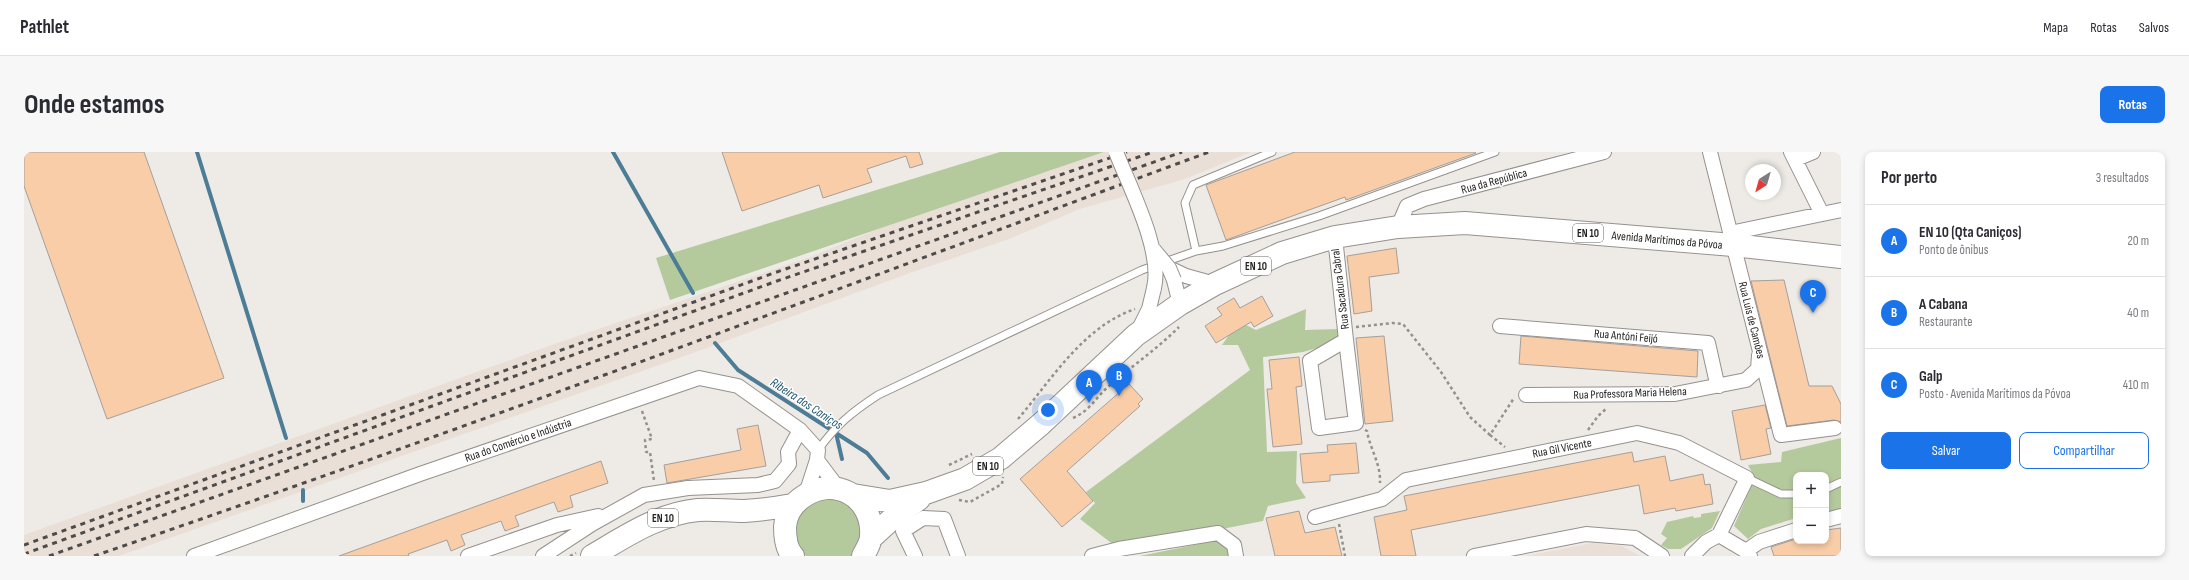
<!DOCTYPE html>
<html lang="pt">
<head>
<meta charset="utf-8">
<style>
  body { margin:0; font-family:"Sofia Sans Condensed",sans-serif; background:#f7f7f7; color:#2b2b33 }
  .controls { position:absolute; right:12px; bottom:12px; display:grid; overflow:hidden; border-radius:8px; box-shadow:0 2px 6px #0003 }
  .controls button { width:36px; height:36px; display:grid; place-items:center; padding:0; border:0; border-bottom:1px solid #e1e1e2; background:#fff; color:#2b2b33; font:20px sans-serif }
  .compass { position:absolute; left:1721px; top:12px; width:36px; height:36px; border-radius:50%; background:#fff; box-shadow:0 2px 6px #0003; rotate:217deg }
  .you { position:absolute; left:1024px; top:258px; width:14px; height:14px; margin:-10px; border:3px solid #fff; border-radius:50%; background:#1a73e8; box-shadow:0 0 0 6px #1a73e833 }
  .badge { display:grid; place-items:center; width:26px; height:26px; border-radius:50%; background:#1a73e8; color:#fff; font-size:13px; font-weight:700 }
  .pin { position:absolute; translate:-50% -33px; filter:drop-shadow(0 1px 2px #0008) }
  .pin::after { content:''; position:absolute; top:21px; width:14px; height:12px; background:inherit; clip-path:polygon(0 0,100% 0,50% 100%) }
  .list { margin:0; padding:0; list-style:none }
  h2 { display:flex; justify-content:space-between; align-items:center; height:52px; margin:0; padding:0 16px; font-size:17px }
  h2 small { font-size:13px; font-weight:400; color:#7c7c81 }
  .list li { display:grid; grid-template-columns:26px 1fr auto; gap:12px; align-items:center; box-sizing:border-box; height:72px; padding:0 16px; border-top:1px solid #e1e1e2 }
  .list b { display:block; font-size:15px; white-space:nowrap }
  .list p { margin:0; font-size:13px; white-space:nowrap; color:#7c7c81 }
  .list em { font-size:13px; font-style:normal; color:#7c7c81 }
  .actions { display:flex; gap:8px; padding:12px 16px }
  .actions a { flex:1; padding:9px 0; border:1px solid #1a73e8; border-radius:8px; text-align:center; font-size:14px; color:#1a73e8 }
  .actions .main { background:#1a73e8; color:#fff }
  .map { position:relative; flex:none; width:1817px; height:404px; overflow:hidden; border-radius:8px }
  header { display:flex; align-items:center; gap:24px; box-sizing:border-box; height:56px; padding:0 20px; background:#fff; border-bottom:1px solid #e1e1e2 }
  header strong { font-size:19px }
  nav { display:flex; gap:22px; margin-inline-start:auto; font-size:14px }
  .intro { display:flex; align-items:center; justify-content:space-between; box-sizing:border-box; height:96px; padding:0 24px }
  h1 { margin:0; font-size:28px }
  .button { padding:10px 18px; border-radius:8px; background:#1a73e8; color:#fff; font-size:14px; font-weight:700 }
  main { display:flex; gap:24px; padding:0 24px }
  aside { flex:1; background:#fff; border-radius:8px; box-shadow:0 2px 6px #0003 }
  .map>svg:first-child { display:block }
  .built { fill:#eadfd6 }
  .green { fill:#b4ca9d }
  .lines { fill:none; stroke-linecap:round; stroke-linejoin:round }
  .stream { stroke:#4d7d96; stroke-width:4 }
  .building { fill:#f8cda7; stroke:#a49f9c }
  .lane-casing { stroke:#96918e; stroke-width:9 }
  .street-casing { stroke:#96918e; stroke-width:16 }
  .primary-casing { stroke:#96918e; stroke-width:24 }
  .path { stroke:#93908d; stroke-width:2.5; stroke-dasharray:3 3; stroke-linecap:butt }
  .lane { stroke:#fff; stroke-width:7 }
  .street { stroke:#fff; stroke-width:14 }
  .primary { stroke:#fff; stroke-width:22 }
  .rail { stroke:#4e4c4a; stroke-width:3; stroke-dasharray:5 5; stroke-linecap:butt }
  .street-bridge-casing { stroke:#96918e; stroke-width:16; stroke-linecap:butt }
  .street-bridge { stroke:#fff; stroke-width:14 }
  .labels { text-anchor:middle; stroke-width:3; stroke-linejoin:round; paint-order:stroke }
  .shield { fill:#fff; stroke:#666564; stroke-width:1 }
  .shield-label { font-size:11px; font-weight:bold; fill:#252322 }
  .street-label { font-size:12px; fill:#252322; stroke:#fff }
  .water-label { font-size:13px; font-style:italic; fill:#1b526c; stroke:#fff }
</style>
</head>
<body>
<header>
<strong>Pathlet</strong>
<nav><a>Mapa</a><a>Rotas</a><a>Salvos</a></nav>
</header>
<div class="intro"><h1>Onde estamos</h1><a class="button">Rotas</a></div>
<main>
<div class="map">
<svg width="1817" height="404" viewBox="0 0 1817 404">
  <rect width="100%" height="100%" fill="#eeeae6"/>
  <path class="built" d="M1080,0H1227L1161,27L1056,57L985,87L883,122L672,200L95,404H0V383L533,191L786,105L896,60Z
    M1568,391L1598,394L1616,404H1502Z"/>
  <path class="green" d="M976,0H1080L646,148L632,106Z
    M1282,157L1281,178L1314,177L1322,188L1279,200L1239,205L1243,300L1273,299L1272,331L1282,346L1244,354L1239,369L1095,397L1056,367L1071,351L1062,340L1226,218L1214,193H1198L1205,183L1222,173L1232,178Z
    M1817,286V358L1802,360V323H1772V366L1737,377L1724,387L1710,374L1731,326L1724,313L1757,310L1758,300Z
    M809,343L836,362L839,386L828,404H782C772,392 764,366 779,355C786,349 800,346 809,343Z
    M1696,359L1688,376L1657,397H1644L1637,393L1643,386L1637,382L1643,370L1669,364L1670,366L1677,365V362Z
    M1194,388L1201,390L1207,404H1116Z"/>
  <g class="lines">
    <path class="stream" d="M173,0L262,286
      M589,0L669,141
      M691,191L714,218L843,301L864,326
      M812,281L818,307
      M279,349V338"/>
  </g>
  <path class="building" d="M0,0H120L200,226L83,267L0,34Z
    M698,0H895L899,12L886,16L882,4L843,17L848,30L799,46L795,33L718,59Z
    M1271,0H1451L1452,1L1322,48L1321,45L1202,88L1182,33Z
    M1372,96L1375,121L1345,125L1348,159L1330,162L1323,104Z
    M1760,128L1785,234H1808L1817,252V270L1810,268L1763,274L1727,129Z
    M1238,144L1249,164L1230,175L1227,170L1192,191L1181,174L1198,163L1193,156L1210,146L1216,156Z
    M1360,184L1369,269L1341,272L1332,186Z
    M1497,184L1674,199L1673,225L1495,212Z
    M1275,205L1278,234L1272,235L1278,292L1249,295L1243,237H1248L1245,208Z
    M1105,232L1119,247L1114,252L1116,254L1043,319L1069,349L1038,375L996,327Z
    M1741,253L1747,276L1742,277L1747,302L1717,308L1708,259Z
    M734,273L742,314L643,331L640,313L717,298L713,277Z
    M1332,291L1335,321L1306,323V329L1279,331L1276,302L1304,300L1303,293Z
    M1608,300L1610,310L1641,304L1646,329L1679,322L1681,333L1686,332L1689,352L1652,359L1651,356L1620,362L1615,333L1387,378L1392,404H1357L1350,365L1383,358L1380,344Z
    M577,309L584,331L546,344L549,355L534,360L530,350L491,364L495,374L481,379L477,369L437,383L441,393L427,399L423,388L384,402L385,404H315Z
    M1275,359L1281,381L1311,375L1318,404H1251L1242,366Z
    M1817,376V404H1750L1747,395L1772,387V389H1802V378Z"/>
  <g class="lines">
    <g class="lane-casing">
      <path id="lane" d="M1248,0L1169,33L1161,51L1172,99L1199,94L1295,64L1471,0
        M794,298C812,273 828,260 854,243L1118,118L1172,99
        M1723,326L1757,342H1772
        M1802,337L1817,330"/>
    </g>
    <g class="street-casing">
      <path id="street" d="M1686,0L1757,283L1811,276
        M1767,0L1798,62
        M1772,7L1789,0
        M1374,75L1383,54L1400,47L1580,0
        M1706,81L1817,58
        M1311,85L1322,188L1286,209L1295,276L1332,271L1322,188
        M1145,116L1162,124L1191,132
        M1150,128L1156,152
        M1476,174L1684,191L1692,227L1695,234
        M1114,179L1125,157L1130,136
        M1502,243L1651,242L1722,228L1734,217L1735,203
        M793,308L814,336
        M1291,365L1358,347L1382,328L1613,281L1655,291L1723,326L1695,383
        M1802,368L1817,364
        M1722,399L1735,390L1772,378
        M170,404L396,322L675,226L714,234L776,278L794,298L793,308L782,342
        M444,404L533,373L574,364
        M519,404L568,372L620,343L664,336L734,333L751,329L765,312L764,300L776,278
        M891,404L879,379L899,366L920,367L934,404
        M1068,404L1095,397L1194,381L1210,393L1212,404
        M1450,404L1562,382L1611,386L1638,404
        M1668,404L1682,390L1695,383L1722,399L1726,404"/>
    </g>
    <g class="primary-casing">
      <path id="primary" d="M829,343L866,349L902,341L941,327L977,306L1017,272L1112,183L1156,152L1191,132L1258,101L1311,85L1374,75L1441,71L1709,93L1817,105
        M847,386L871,364L895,347
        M568,404C602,384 634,362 674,358C689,357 704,359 720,359C736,358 752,356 768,353
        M769,404C762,397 761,385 761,375C762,363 767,354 776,347C808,321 850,344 847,384C847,391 842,398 839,404"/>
    </g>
    <path class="path" d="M1332,175L1369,171L1379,172L1417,220L1446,265L1466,283L1490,246
      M618,259L628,287L621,288L622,300H626L630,329
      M1049,266C1067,258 1071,246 1085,234C1108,214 1133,197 1155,175
      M994,267C1028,227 1059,175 1111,157
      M1341,278L1343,279C1346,297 1357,312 1356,331
      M1564,278L1574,264L1583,256
      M1466,283L1481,295
      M925,313L948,302
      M935,348L946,350L978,332L979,325
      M1315,372L1321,404
      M546,404L552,401"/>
    <use href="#lane" class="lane"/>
    <use href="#street" class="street"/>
    <use href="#primary" class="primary"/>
    <path class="rail" d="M0,393L750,121L1103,0
      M0,402L753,129L1129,0
      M25,404L1158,0
      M70,404C444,276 814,137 1185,0"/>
    <g class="street-bridge-casing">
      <path id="street-bridge" d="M1092,0C1106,36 1139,99 1130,136
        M1130,98L1145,116L1150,128"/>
    </g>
    <use href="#street-bridge" class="street-bridge"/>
  </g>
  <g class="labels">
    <g class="shield">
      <rect x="1549" y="72" width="30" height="18" rx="3"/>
      <rect x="1217" y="105" width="30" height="18" rx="3"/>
      <rect x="949" y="305" width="30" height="18" rx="3"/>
      <rect x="624" y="357" width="30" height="18" rx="3"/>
    </g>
    <g class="shield-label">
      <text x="1564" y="85">EN 10</text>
      <text x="1232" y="118">EN 10</text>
      <text x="964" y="318">EN 10</text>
      <text x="639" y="370">EN 10</text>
    </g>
    <g class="street-label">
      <text transform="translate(1470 29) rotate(-15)" y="4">Rua da República</text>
      <text transform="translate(1643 88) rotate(5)" y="4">Avenida Marítimos da Póvoa</text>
      <text transform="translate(1316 137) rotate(-97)" y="4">Rua Sacadura Cabral</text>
      <text transform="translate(1728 168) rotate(76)" y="4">Rua Luis de Camões</text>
      <text transform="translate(1602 184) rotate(5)" y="4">Rua Antóni Feijó</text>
      <text transform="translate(1606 241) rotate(-2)" y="4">Rua Professora Maria Helena</text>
      <text transform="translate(494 288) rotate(-19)" y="4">Rua do Comércio e Indústria</text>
      <text transform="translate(1538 296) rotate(-11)" y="4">Rua Gil Vicente</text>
    </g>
    <g class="water-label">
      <text transform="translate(783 251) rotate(33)" y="5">Ribeira dos Caniços</text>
    </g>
  </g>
</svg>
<div class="controls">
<button>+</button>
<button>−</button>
</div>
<svg class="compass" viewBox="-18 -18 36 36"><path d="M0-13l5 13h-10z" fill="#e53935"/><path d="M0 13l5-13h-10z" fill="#7c7c81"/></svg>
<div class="you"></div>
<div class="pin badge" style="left:1065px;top:251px">A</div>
<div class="pin badge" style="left:1095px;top:244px">B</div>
<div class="pin badge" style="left:1789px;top:161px">C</div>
</div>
<aside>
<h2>Por perto<small>3 resultados</small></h2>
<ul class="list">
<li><span class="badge">A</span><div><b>EN 10 (Qta Caniços)</b><p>Ponto de ônibus</p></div><em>20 m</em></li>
<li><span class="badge">B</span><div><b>A Cabana</b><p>Restaurante</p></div><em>40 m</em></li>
<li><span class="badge">C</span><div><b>Galp</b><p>Posto · Avenida Marítimos da Póvoa</p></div><em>410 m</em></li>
</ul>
<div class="actions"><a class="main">Salvar</a><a>Compartilhar</a></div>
</aside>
</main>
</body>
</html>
